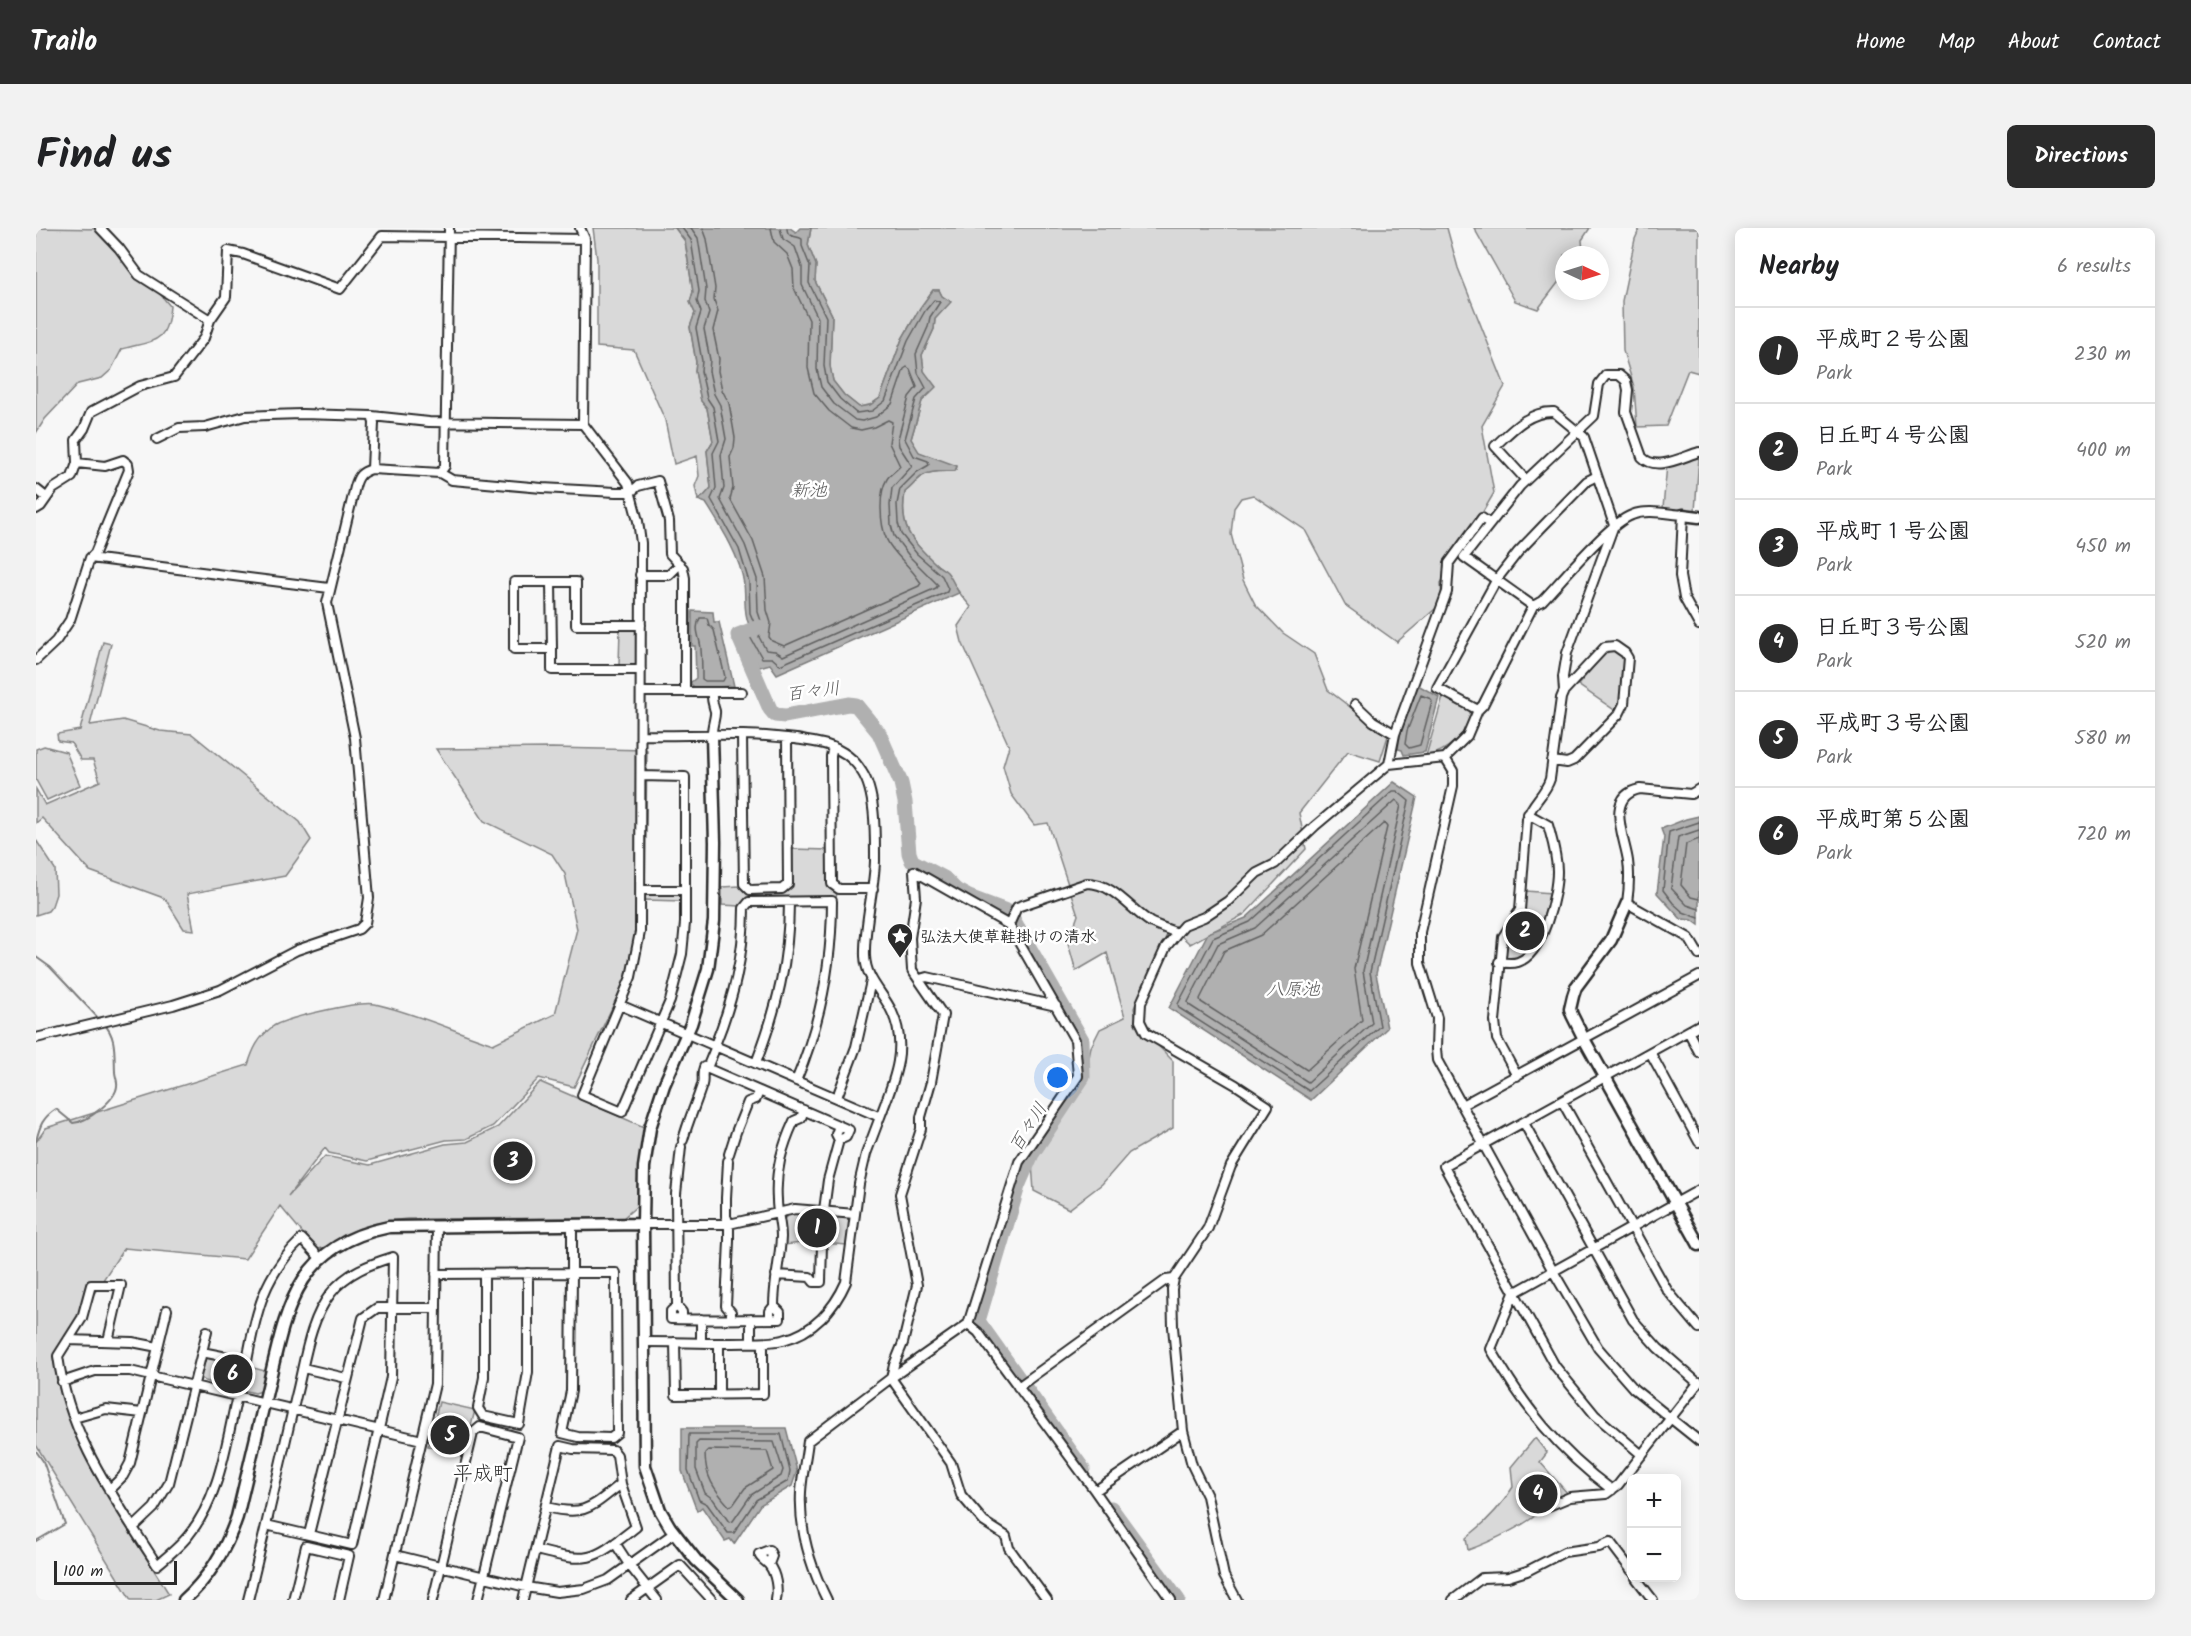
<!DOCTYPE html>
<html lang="en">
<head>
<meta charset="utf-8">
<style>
  body { margin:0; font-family:Kalam,"Klee One",sans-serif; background:#f2f2f2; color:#202124 }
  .controls { position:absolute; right:18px; bottom:18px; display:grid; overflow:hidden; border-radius:9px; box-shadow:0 3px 15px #0003 }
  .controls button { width:54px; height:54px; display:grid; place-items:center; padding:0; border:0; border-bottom:2px solid #e0e0e0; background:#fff; color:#202124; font:30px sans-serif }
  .compass { position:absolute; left:1519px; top:18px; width:54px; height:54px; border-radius:50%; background:#fff; box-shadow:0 3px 15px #0003; rotate:94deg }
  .scale { position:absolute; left:18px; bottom:15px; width:123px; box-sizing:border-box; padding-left:6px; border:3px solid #2b2b2b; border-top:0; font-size:16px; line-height:21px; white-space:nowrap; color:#2b2b2b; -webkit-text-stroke:4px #fff; paint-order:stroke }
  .you { position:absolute; left:1022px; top:850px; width:21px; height:21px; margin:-15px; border:4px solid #fff; border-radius:50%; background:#1a73e8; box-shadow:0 0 0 9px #1a73e833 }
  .badge { display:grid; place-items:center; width:39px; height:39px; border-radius:50%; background:#2b2b2b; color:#fff; font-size:20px; font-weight:700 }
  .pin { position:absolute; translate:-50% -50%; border:3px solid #fff; box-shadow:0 2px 6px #0006 }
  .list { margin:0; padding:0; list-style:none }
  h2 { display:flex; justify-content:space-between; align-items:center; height:78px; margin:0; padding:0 24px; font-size:26px }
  h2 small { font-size:20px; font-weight:400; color:#757577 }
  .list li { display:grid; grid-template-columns:39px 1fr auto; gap:18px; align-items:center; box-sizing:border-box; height:96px; padding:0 24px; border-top:2px solid #e0e0e0 }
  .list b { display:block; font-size:22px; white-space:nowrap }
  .list p { margin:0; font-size:20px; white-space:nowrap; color:#757577 }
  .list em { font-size:20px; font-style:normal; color:#757577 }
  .map { position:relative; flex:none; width:1663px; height:1372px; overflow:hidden; border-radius:9px }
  header { display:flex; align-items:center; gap:36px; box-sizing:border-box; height:84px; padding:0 30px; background:#2b2b2b; color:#fff }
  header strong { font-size:28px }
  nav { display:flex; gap:33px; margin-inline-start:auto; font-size:21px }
  .intro { display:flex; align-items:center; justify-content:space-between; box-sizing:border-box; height:144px; padding:0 36px }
  h1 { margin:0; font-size:42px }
  .button { padding:15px 27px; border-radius:9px; background:#2b2b2b; color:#fff; font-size:21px; font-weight:700 }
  main { display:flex; gap:36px; padding:0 36px }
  aside { flex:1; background:#fff; border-radius:9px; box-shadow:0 3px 15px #0003 }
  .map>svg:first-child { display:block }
  .green { fill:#d9d9d9; stroke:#828282; stroke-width:1.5 }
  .water { fill:#b0b0b0; stroke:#7b7b7b; stroke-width:1.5 }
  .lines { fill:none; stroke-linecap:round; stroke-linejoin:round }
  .shore { stroke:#606060; stroke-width:1.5 }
  .stream { stroke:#7b7b7b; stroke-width:2 }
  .river { stroke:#b0b0b0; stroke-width:15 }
  .street-casing { stroke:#2b2b2b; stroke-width:12 }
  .secondary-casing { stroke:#2b2b2b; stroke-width:15 }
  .street { stroke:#fff; stroke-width:8 }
  .secondary { stroke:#fff; stroke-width:10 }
  .labels { text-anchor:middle; stroke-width:5; stroke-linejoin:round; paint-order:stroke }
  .poi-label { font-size:16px; font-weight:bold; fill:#2b2b2b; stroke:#fff; text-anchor:start }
  .water-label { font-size:18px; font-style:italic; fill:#5a5a5a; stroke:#fff }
  .quarter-label { font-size:20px; fill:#2b2b2b; stroke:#fff }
</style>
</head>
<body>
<header>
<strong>Trailo</strong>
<nav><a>Home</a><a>Map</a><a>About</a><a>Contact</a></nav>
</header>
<div class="intro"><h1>Find us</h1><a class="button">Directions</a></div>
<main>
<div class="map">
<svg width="1663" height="1372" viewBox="0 0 1663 1372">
  <rect width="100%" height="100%" fill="#f7f7f7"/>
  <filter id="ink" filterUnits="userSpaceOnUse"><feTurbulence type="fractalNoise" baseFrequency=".0167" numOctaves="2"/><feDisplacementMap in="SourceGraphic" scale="12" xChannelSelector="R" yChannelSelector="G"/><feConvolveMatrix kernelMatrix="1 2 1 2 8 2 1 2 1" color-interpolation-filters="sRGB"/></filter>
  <g filter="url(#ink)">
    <path class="green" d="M0,0L70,1L134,78C131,116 119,112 86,121L75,142L66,150L42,156L9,191L0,205Z
      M557,0H639L649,13L657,64L654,74L659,85L654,99L660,134L659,143L665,173L671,180L677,213L671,223L675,260L668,268L662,272L659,258L663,248L661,228L638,236L629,192L598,122L561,119V31Z
      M775,0H1411L1422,40L1469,158L1446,198L1458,265L1405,355L1406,375L1361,414L1309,377L1269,302L1217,267L1205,270L1198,280L1195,306L1207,352L1219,376L1247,405L1278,426L1292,462L1352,508L1344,533L1312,523L1263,585L1270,621L1209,686L1154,716L1135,698L1098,780L1101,796L1137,833V900L1093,925L1066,956L1033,981L998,963L996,935L1001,908L1049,852L1055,819L1064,801L1089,789L1071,725L1040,743L1032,715L1042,687L1012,595L998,597L975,566L967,538L973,518L926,414L922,398L935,379C929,372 923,365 918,357C915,353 914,348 911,345C908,341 903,339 900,336C875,313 863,299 869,264C876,259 882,250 888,247C896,242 910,244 919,243L921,239L882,224L875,211L886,173L895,165L894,154L888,143L886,127L898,101L899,91L914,74L906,68L903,62H897L884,80L866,111L844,170L834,177L823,179L808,167L797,153L794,139L796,87L779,53L780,37L772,17Z
      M1438,0H1554L1546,12L1547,23L1544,27H1528V47L1502,81L1479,73Z
      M1604,0H1663V145L1652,142L1630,198L1601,199L1598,159L1587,123L1586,73L1599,11Z
      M1663,229L1659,283L1627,280L1631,237Z
      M584,400H598L602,405V435L597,438H583Z
      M67,414L75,416L54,497L87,492L124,503L156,506L264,594L275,612L249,648L151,666L158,702L148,701L130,672L125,669L54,643L6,590L0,595V561L9,577L64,553L57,532H45L35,515L22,513L21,506L44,502Z
      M1575,422L1585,426C1591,442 1586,467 1580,483L1542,457L1568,426Z
      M1407,468L1434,483C1436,504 1409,525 1390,528Z
      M8,518L30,524L44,557L11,572L0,552V521Z
      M516,520L611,522L609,665L646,664V673L609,672L608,713L538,859L503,850L457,898L430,911L410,912L331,933L293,925L289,920L252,968L289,928L334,937L409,916L431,914L462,899L504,854L608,899L601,957L602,977L587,990L371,991C349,993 330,996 310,1006C300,1011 292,1021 280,1021L244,978L209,1031L88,1020L17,1128C29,1216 87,1291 133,1366L120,1372H95L0,1217V914L10,900L212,837C217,821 222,810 236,799C248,790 323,773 339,776C379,785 418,803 457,816L519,786L541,701L529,646L516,626L448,593L400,521Z
      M0,612L19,641L20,666L16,678L12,683L0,687Z
      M756,621L793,622L792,657L801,665L800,670L711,671L704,678L686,677V659L704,658L712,666L748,665L756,657Z
      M1490,663L1515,665C1510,685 1497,734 1471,731L1467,726L1471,708L1482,694L1487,684Z
      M754,985L809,989L814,993L811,1017L775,1014L748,1017V991Z
      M175,1129L229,1143L226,1163L219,1165L169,1153L164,1149L168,1132Z
      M403,1174L439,1182L428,1226L392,1218Z
      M1499,1210L1511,1225L1504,1234L1532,1266L1508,1278C1501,1293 1449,1316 1432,1322L1430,1310C1448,1296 1465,1279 1477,1259L1475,1239Z"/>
    <path class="water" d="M639,0H754L760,4L764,0H775L772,17L780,37L779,53L796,87L794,138L797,153L808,167L823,179L834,177L844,170L866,111L884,80L897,62H903L906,68L915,74L899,91L898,101L886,127L888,143L900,159L886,173L875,211L883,224L921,238L919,243C910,244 897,242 888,247C882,250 876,259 869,264C863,299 874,312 899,335C902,339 907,340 911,344C915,349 919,358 923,365L741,446L734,436L723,439L704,402L713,397C707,383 710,371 708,356C704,328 685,299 670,275L662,272L668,268L675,260L671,223L677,213L671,180L665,173L659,143L660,134L654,99L659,85L654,74L657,64L649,13Z
      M656,383L677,384L678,394H683L698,458L659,460L654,455L660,450L659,418H656Z
      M1382,457L1403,469L1389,524L1368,527L1366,522L1362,521L1365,501Z
      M1358,554L1381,569L1340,746L1351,800L1275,872L1133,780L1172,705L1210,690Z
      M1663,588V697L1656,692L1645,691L1621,665L1628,609L1625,601L1650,591Z
      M646,1200H750L761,1243L756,1258L724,1277L698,1316L694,1311L689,1313L666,1279L661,1283L646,1243Z"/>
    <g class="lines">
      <path class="shore" d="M646,0L655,12L663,63L661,73L665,84L660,100L666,133L665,143L671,170L677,179L683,213L677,225L680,260L675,271L703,321L713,354L714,385L719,397L713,407L726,430H736L744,437L911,364L912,361L906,348L881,326L865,306L862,295L861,276L864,261L881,244L893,237L892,233L878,228L869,211L880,171L890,160L882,145L880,126L892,99L894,89L904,74L898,72L889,83L872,113L849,173L836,183L820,185L804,171L791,154L788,138L790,89L773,55L774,38L766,18V11C761,7 751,11 751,0
        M655,0L662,10L670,61L669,73L673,85L668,101L674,132L673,143L678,166L684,177L690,211L685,227L688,260L684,271L709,317L721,351L722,384L726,396L723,409L730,422L739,423L747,428L900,360L902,357L874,329L858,308L855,297L854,277L856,260L876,238L863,218L862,211L873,169L881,159L874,141L871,139L868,141L856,176L840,189L826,193L819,192L798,176L785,159L781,141L782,90L766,57V39L759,19L747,11L744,0
        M667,0L671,11L679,60L678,72L682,83L677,102L683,131L682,143L686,162L693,175L699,210L698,220L694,229L697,260L694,271L717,313L729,349L731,382L735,395L733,409L736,413L748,418L883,358L885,355C864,323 845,324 845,279C845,270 846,259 851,251C854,246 860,243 864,238L853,215L856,194L852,192L838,199L825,202L815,200L793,183L778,165L772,140L773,92L758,60L757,41L751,26L738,14L735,0
        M664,390H671L673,397L678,402L689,449L687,453H669L666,451C666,441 666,432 665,422C665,411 657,401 664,390Z
        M1385,467L1395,471L1396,474L1384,517L1373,520L1369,516L1371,503Z
        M1357,563H1361L1373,573L1334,744L1344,798L1273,863L1143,780L1142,776L1177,710L1214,694Z
        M1360,572L1365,577L1327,743L1336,795L1272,854L1153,777L1152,774L1182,716L1219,700Z
        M1663,594L1633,604L1627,662L1637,675L1647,684L1663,690
        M1348,595L1351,599L1318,741L1326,792L1271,842L1165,774L1164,771L1188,723L1225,707Z
        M1663,602L1642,609L1635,660L1651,677L1663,681
        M1663,611L1650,616L1645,657L1655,669L1663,671
        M653,1206H745L754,1243L752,1253L720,1272L698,1305H692L671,1276L663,1272L652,1242Z
        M663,1213L738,1214L747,1242L745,1248L715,1267L697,1293L693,1294L677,1271L669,1265L660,1241V1216Z
        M672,1222L731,1223L737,1242L709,1260L697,1277L693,1278C678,1261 669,1249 669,1225Z"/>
      <path class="stream" d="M0,729L14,739L64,792
        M0,913C4,898 6,890 20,881L37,895C51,894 80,872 81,858C82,854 79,848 79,844C78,827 81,809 68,796
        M0,1223L7,1233L29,1296L0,1313"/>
      <path class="river" d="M723,399L702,407L734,481L739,487L749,488L813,476L820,477L843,505L865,555L869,574L873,625L876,633L908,650L920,662L933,669L973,684L1046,812L1047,849L996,926L982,958L942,1093L1047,1241
        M1075,1280L1142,1372"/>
      <g class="street-casing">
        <path id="street" d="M64,0L83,20L103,47L174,92
          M544,0L549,11L547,196L592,255L602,293L605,315L604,704L595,749L546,867L586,884L634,773L646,726L649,695V549L605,548
          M336,188L338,195L336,241
          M121,211L143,200L169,199L209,188L233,187L266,186L336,188L393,194L547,196
          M404,245L409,238L413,0
          M0,261L10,269
          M0,281L5,278L17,261L36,249L41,235L40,212L48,201L55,184L104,158L138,149L168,110L174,92L190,69L192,23L207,26L304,61L346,8L549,11
          M54,330L293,360
          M604,347H633L644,336
          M515,354L516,421
          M1497,378L1428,329L1484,258L1558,188L1563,156L1570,147H1583L1590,153L1592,162L1590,184L1606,229C1620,244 1646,229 1663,224
          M605,397H540V354H478V421H516V442H605
          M0,432L20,413L34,392L54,330L59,325L93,242L92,236L87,232L69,238L41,235
          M605,464H706
          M676,464C675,472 677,476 679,483C680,489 675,499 676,508
          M1319,476L1337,493L1359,506
          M1442,482L1401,460L1461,351L1482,324L1506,299L1551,253L1561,248
          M706,508L708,656L714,662L746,661L752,656L751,510
          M797,519L795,528L796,656L803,661H837
          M1409,530L1417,543V558L1384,704V735L1401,790L1400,821L1401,832L1517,1043L1562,1120L1598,1161L1663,1213
          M1516,533L1531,535L1538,532L1583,486L1588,476L1592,430L1589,425L1579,418L1569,419L1528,463
          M1353,536L1409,530L1431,508L1442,482L1447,477L1497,378L1506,373C1525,353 1573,295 1596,287C1611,281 1632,286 1647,287L1644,348L1648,370L1663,397
          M1663,561L1655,566L1604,561C1568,568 1589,610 1592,633C1594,647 1593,661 1591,675L1653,710L1663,727
          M878,643L880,670L874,710L876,742L907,787L895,854L885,889V901L864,966L881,1057L867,1115L858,1137L855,1150L915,1235L925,1267L948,1294L970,1308L973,1320L1011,1372
          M605,662H649
          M973,697L981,679L1051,655C1077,655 1094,681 1114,694C1122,698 1132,701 1141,705
          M1463,734C1469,735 1476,736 1482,734C1507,726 1521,667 1521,643C1521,627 1516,612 1512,597L1492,586
          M884,751L891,749L1020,778
          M584,777L844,889C857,855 873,820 856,784C847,764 830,752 829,728C828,696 838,664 839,633C839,607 840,565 826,544C818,530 806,522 791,517C781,514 770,513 760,511C709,504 656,508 605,507
          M1652,803L1663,824
          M0,810L137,777L184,762L261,722L323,701L329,695L333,670L319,510L291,375L319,259C322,248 325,244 336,241L404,245L416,252L506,260L580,264H595L602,258L622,253L633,293L634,326L647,340L649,350V464
          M679,817C697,772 708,729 708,680L713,674L796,673C796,736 785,794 760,853
          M1614,824L1663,914
          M720,835C741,780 753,733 753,674
          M671,840L680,818
          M1481,848L1461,811L1459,793L1467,709L1484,682L1491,591C1495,575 1509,567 1514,551L1525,470L1528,463L1527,449L1531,425L1578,297L1548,209L1518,184C1493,183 1476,202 1459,218L1490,252
          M801,869L820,819L835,753
          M1526,873L1631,1062L1663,1100
          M1426,877L1663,748
          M1488,895L1597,1092L1622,1120L1662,1155
          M647,912C652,893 660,876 666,857C668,851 665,846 668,839L813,902L810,909L803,912L800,906L803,898
          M693,926L700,904L712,874L720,871L723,863
          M692,933L690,970V988L693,996V1013L690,1078L695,1084V1091
          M788,982L792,952L803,912
          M607,996H693L759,981L819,986
          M536,1045H580L581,1205L575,1210L542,1209L526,1205L535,1163Z
          M400,1046L536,1045V996
          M448,1046V1149L442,1180L447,1188L483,1196L492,1144V1045
          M740,1047L774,1049L778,1054H785L786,1016
          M641,1078L640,966L645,919
          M738,1078C738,1054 744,1032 745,1009C745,996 741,985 741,972C739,943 746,919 758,893L765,890L768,882
          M646,1091V1084L641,1078L635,1083V1091C672,1092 708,1091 744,1091V1084L738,1078L734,1083V1091
          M932,1096L942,1104L1059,1263L1135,1372
          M32,1112L96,1114L122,1119
          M72,1113L85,1057H55L46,1090L22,1128C33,1210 78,1269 121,1337C132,1328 143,1319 152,1308C184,1269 190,1216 201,1168
          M609,1114C636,1114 664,1115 692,1115C710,1114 730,1116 747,1112C777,1105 798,1081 810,1054L823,956L830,926L844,889
          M639,1114L640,1167L727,1166V1115
          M665,1114V1091
          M715,1114V1091
          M683,1115V1166
          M166,1124L171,1103
          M267,1140L310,1150
          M26,1154L59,1143H94L386,1212
          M982,1159L1130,1052L1138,1051
          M38,1190L70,1181L106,1185
          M1606,1227L1559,1187L1519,1138L1408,938L1663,797
          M73,1262L87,1248L94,1235L131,1082
          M1576,1262C1522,1222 1488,1179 1455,1121L1478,1065L1663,962
          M1059,1263L1147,1203
          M510,1279C550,1289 555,1279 585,1256
          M1510,1279L1534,1269L1570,1266L1582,1257L1663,1154
          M97,1300L118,1280L133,1255L166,1124L211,1133C220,1083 228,1047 266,1011L285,1031
          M273,1306L327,1090L341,1080H400
          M579,1315L594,1338L621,1372
          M359,1327L490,1359L521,1364L548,1361L572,1352L638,1305
          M733,1336L736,1328L733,1322L723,1326C725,1332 729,1332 733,1337C740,1346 742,1361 740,1372
          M1600,1350L1617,1372
          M212,1372C229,1304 244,1236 260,1168C269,1133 273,1093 295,1065C310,1045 334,1036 357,1029L355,1149L316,1317L230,1297
          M257,1372L270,1318L313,1328L303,1372
          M348,1372L399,1156L401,998
          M397,1372L437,1205L444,1199L482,1209L442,1372
          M487,1372L524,1218L537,1221L577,1222L581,1227L585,1256L600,1299C556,1333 555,1336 500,1322
          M595,1372L644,1337L676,1372
          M791,1372C774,1338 763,1302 765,1264C766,1247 770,1230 772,1213L855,1150L932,1096L983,934L1042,848L1039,812L973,697L878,643
          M1201,1372L1188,1348L1171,1268L1156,1237L1147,1203L1137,1099L1136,1061L1138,1051L1172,1000L1195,938L1232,878L1200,857L1110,805L1104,793L1105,775L1130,719L1141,705L1148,697L1168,689L1192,673L1221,645L1239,636L1279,598L1353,536L1359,506L1411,364L1413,335L1446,290L1454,296
          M1417,1372L1446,1350L1472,1349L1491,1343L1528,1324L1563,1319L1574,1314L1596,1343"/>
      </g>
      <g class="secondary-casing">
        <path id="secondary" d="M1647,287L1663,289
          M676,508L679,614L678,693L672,741L655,796L628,857L614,900L608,939L607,996L609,1238L624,1282L634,1299L660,1332L702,1372
          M1591,675L1575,712L1540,759L1537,768L1534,781L1536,787L1548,811L1663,1017
          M148,1372C174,1349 190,1321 201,1289C211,1247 221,1205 231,1163C250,1083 258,1018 353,999L607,996"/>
      </g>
      <use href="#street" class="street"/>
      <use href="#secondary" class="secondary"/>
    </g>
  </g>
  <defs>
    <g id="sight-pin" transform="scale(1.35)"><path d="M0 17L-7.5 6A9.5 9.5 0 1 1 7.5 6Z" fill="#2b2b2b" stroke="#fff"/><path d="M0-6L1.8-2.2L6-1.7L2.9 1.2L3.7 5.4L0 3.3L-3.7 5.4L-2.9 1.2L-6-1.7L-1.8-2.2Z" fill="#fff"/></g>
  </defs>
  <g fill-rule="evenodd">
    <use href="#sight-pin" x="864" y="708"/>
  </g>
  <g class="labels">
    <g class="poi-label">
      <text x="884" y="714">弘法大使草鞋掛けの清水</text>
    </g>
    <g class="water-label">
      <text x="773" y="268">新池</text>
      <text transform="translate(777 463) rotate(-7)" y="6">百々川</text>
      <text x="1257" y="767">八原池</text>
      <text transform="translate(992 899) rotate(-58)" y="6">百々川</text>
    </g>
    <g class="quarter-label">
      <text x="447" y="1252">平成町</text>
    </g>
  </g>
</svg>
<div class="controls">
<button>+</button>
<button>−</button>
</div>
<svg class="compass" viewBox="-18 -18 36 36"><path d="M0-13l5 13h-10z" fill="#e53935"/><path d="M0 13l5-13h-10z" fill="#757577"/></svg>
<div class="scale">100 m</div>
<div class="you"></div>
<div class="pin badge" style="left:781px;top:1000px">1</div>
<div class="pin badge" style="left:1489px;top:703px">2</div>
<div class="pin badge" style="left:477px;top:933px">3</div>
<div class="pin badge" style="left:1502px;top:1266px">4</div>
<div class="pin badge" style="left:414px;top:1207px">5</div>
<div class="pin badge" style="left:197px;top:1146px">6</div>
</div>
<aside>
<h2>Nearby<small>6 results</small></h2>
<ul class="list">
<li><span class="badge">1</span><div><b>平成町２号公園</b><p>Park</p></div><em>230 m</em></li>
<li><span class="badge">2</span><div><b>日丘町４号公園</b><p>Park</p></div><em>400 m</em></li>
<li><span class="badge">3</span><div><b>平成町１号公園</b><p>Park</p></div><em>450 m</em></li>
<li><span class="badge">4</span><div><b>日丘町３号公園</b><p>Park</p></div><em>520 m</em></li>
<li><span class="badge">5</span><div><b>平成町３号公園</b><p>Park</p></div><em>580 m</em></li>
<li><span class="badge">6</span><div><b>平成町第５公園</b><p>Park</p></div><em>720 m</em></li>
</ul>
</aside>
</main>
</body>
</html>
